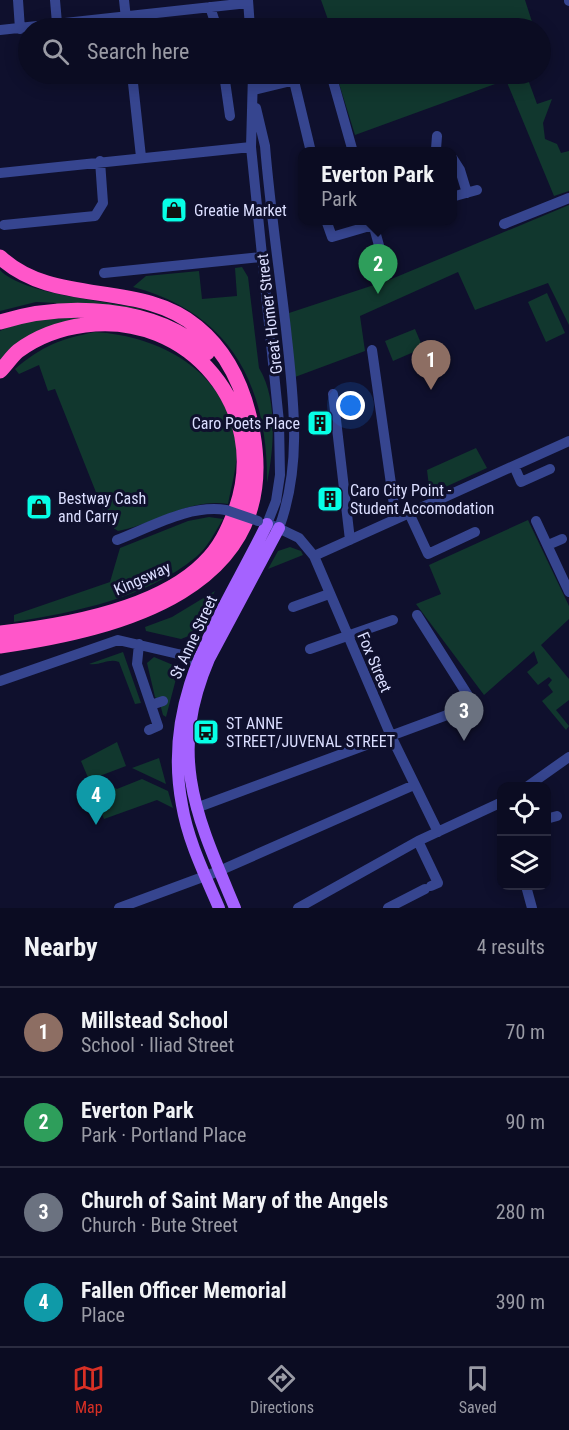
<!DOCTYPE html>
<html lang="en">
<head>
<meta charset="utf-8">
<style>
  body { margin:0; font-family:"Roboto Condensed",sans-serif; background:#191a2f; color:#f1f3f6 }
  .controls { position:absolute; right:18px; bottom:18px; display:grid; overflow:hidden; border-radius:12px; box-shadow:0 3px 15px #0003 }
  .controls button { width:54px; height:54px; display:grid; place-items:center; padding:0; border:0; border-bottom:2px solid #2b2c40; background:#0b0c22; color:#f1f3f6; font:30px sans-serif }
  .you { position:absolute; left:351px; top:406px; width:21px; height:21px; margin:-15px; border:4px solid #fff; border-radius:50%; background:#1a73e8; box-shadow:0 0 0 9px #1a73e833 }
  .badge { display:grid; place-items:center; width:39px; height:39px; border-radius:50%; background:#d93025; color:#fff; font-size:20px; font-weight:700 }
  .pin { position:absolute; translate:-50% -50px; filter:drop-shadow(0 2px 3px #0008) }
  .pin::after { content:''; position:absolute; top:32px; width:21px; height:18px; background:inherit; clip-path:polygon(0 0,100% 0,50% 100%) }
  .popup { position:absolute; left:298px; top:147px; width:159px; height:78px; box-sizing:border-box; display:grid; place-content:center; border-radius:12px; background:#0b0c22; filter:drop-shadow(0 2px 4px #0005); font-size:20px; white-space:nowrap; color:#9a9ba5 }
  .popup b { font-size:22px; color:#f1f3f6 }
  .popup::after { content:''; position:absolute; left:50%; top:100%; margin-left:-12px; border:12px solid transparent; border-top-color:#0b0c22 }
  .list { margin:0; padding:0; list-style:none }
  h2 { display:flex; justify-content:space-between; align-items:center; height:78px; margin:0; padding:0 24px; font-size:26px }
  h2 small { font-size:20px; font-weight:400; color:#9a9ba5 }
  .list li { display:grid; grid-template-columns:39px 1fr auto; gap:18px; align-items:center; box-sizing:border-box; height:90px; padding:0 24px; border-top:2px solid #2b2c40 }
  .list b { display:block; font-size:22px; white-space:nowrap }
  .list p { margin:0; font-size:20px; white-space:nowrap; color:#9a9ba5 }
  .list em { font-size:20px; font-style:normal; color:#9a9ba5 }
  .icon { flex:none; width:33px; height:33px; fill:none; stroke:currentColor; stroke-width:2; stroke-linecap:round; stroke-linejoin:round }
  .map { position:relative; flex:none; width:569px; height:908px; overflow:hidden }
  .search { position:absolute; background:#0b0c22; box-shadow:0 3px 15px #0003; left:18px; right:18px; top:18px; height:66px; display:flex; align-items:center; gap:15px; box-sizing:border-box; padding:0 21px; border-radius:33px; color:#9a9ba5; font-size:22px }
  .sheet { height:438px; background:#0b0c22 }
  nav { display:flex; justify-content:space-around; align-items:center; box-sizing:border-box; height:84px; border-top:2px solid #2b2c40; background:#0b0c22; font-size:16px; color:#9a9ba5 }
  nav a { display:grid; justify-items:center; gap:3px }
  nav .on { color:#d93025 }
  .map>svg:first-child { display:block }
  .green { fill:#11372e }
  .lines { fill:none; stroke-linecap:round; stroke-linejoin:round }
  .minor { stroke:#36458f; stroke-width:10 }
  .major { stroke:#a562ff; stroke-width:12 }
  .highway { stroke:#ff56c9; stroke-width:15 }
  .minor-bridge { stroke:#36458f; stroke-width:10 }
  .labels { text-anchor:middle; stroke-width:6; stroke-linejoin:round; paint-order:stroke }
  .poi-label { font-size:16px; fill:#dbdeff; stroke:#0f102d; text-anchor:start }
  .street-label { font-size:16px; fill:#dbdeff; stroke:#0f102d }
</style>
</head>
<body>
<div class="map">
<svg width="569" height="908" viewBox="0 0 569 908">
  <rect width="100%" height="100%" fill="#0f102d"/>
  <path class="green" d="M321,0H525L534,28H331Z
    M336,74H526L537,104L552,99L543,123L545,139L557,144L561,153L569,151V191L554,196L506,80L355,135Z
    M569,205V325L548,283L475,310L458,272L360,316L365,351L295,377L289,313L389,280Z
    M242,267L248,277L259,368C278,399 274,449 267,483C268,386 231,313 133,287L146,276L199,271L202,299L237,296L235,268Z
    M0,270C24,296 114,301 151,311L110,305H56V303L36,302L0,311Z
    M547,293L565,333L546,342L528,302Z
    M82,318L46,329L0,363V331C26,318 54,318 82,318Z
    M415,329L423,348L393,361L385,341Z
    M95,332C160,336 224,370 236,440C239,461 232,483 228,504C188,498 156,524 118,531L109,525L55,389L48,391L39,365L19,374L15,369C42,346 60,339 95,332Z
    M476,448L487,468L430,494L427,470Z
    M209,517L223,519C215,532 208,547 196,557C146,598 76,612 14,622V615L110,582L120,548L188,521Z
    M528,520L569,606V619L541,645L569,679V700L556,710L569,726L566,730L542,701L553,692L548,685L552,680L549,677L538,685L527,672L538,663L534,651L484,695L416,604L441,594L429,565Z
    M290,547L301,551L303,555L268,569L278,551Z
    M215,591L191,635L181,639L146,631L145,627L172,617Z
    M123,652L141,703L135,704L119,662C108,658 101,666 89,664Z
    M154,657L173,665L177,675L166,717L163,715L159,700L155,697L147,663Z
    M117,742L126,766L89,780L81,761Z
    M159,758L166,784L132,768Z
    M142,779L168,791L173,808L157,800L104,819L92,789L107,784L117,789Z"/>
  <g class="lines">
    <path class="minor" d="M18,0L20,29
      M55,0L57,23
      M124,0L127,28
      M248,0L250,28
      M569,0V1
      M210,7L217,28
      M0,30L248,3
      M132,74L141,157
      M224,74L230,116
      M253,74L251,147L279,422L280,475L276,501L267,524
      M331,74L353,152
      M294,81L311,152
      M254,90L320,74
      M256,108L265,146C270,207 279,268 286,329C293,396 303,463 279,528
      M434,152L436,149L437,136
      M453,159L460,170L467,193
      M0,173L251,147
      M455,196L477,190
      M326,220L332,237L373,225
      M372,220L383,260
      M504,224L569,198
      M4,225L95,216L103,203L100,161
      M104,273L261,257
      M372,350L396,519
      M333,394L350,540
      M514,466L521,482L550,469
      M409,513L428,554L475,532
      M536,521L569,592
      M274,526L299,538L314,556L391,736L438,832
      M117,540C151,527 190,504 226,510
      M548,545L562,539
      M314,556L569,441
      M293,607L329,594
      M139,644L137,664L158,726L149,730
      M310,649L393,620
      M0,681L118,640L178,654L205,665
      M151,705L163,701
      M528,786L569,757
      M196,808L474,705L417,615
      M546,819L557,816
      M418,841L438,883L431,886
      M526,886L532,908
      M119,908L219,871L414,785
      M298,908L418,841L502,802
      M388,908L425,889"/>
    <path class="major" d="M219,908C205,875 188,841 182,805C161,695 221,618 267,524
      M235,908C197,817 167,757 209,659L279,528"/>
    <path class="highway" d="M0,257C55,308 139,279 197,327C230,354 246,393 253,434C280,589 119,629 0,646
      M0,322C65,302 155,305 207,353
      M0,371C6,365 12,356 18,351C38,336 62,328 85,325C189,311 271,409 236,509C228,530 220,548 204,563C157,610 63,626 0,633"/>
    <path class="minor-bridge" d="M226,510L258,521"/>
  </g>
  <defs>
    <g id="shop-square" transform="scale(1.35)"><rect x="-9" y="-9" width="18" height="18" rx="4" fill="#07ffe6" stroke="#0f102d"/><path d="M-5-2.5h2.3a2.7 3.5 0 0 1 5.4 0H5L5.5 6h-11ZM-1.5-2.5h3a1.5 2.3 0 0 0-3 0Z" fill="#111"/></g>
    <g id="building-square" transform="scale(1.35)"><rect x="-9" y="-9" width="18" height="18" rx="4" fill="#07ffe6" stroke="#0f102d"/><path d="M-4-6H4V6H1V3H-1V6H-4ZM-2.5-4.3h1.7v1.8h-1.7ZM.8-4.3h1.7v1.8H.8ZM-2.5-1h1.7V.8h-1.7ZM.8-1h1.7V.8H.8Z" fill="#111"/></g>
    <g id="bus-square" transform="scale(1.35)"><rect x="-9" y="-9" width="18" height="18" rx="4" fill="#07ffe6" stroke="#0f102d"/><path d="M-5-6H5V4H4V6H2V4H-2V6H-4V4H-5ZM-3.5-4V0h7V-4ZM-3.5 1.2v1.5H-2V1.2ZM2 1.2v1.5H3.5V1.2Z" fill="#111"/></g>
  </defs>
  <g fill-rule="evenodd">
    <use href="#shop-square" x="174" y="210"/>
    <use href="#building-square" x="320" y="423"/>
    <use href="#building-square" x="330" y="499"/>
    <use href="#shop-square" x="39" y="507"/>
    <use href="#bus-square" x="206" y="732"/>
  </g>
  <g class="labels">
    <g class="poi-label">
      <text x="194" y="216">Greatie Market</text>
      <text x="300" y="429" text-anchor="end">Caro Poets Place</text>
      <text x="350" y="496">Caro City Point -<tspan x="350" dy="18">Student Accomodation</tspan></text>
      <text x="58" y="504">Bestway Cash<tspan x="58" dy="18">and Carry</tspan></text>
      <text x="226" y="729">ST ANNE<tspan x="226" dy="18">STREET/JUVENAL STREET</tspan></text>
    </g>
    <g class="street-label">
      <text transform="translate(269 314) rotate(-97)" y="6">Great Homer Street</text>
      <text transform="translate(142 578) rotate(-24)" y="6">Kingsway</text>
      <text transform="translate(193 637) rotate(-65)" y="6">St Anne Street</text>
      <text transform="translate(375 662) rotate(67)" y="6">Fox Street</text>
    </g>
  </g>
</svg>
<div class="controls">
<button><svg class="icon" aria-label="locate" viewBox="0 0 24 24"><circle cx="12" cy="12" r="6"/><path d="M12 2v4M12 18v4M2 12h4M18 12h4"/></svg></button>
<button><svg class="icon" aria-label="layers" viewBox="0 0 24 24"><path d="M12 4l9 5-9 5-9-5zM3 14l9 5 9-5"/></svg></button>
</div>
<div class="you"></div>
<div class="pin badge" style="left:431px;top:390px;background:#8d6e63">1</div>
<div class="pin badge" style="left:378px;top:294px;background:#2e9e5b">2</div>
<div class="popup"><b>Everton Park</b>Park</div>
<div class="pin badge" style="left:464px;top:741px;background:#6b7280">3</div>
<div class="pin badge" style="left:96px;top:825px;background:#0f9aa8">4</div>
<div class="search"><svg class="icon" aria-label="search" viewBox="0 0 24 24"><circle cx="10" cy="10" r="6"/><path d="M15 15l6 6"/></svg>Search here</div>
</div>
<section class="sheet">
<h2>Nearby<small>4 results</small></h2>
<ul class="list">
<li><span class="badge" style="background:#8d6e63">1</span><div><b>Millstead School</b><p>School · Iliad Street</p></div><em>70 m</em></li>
<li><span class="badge" style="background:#2e9e5b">2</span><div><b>Everton Park</b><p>Park · Portland Place</p></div><em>90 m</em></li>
<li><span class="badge" style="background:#6b7280">3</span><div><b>Church of Saint Mary of the Angels</b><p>Church · Bute Street</p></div><em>280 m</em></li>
<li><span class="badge" style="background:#0f9aa8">4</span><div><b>Fallen Officer Memorial</b><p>Place</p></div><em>390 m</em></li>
</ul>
</section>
<nav>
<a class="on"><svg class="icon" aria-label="map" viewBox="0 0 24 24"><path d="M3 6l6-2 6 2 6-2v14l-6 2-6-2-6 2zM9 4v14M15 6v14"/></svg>Map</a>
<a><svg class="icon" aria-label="directions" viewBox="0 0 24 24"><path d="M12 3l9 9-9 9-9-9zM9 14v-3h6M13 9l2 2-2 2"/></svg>Directions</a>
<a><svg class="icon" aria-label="saved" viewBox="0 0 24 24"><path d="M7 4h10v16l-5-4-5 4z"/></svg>Saved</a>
</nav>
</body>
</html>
